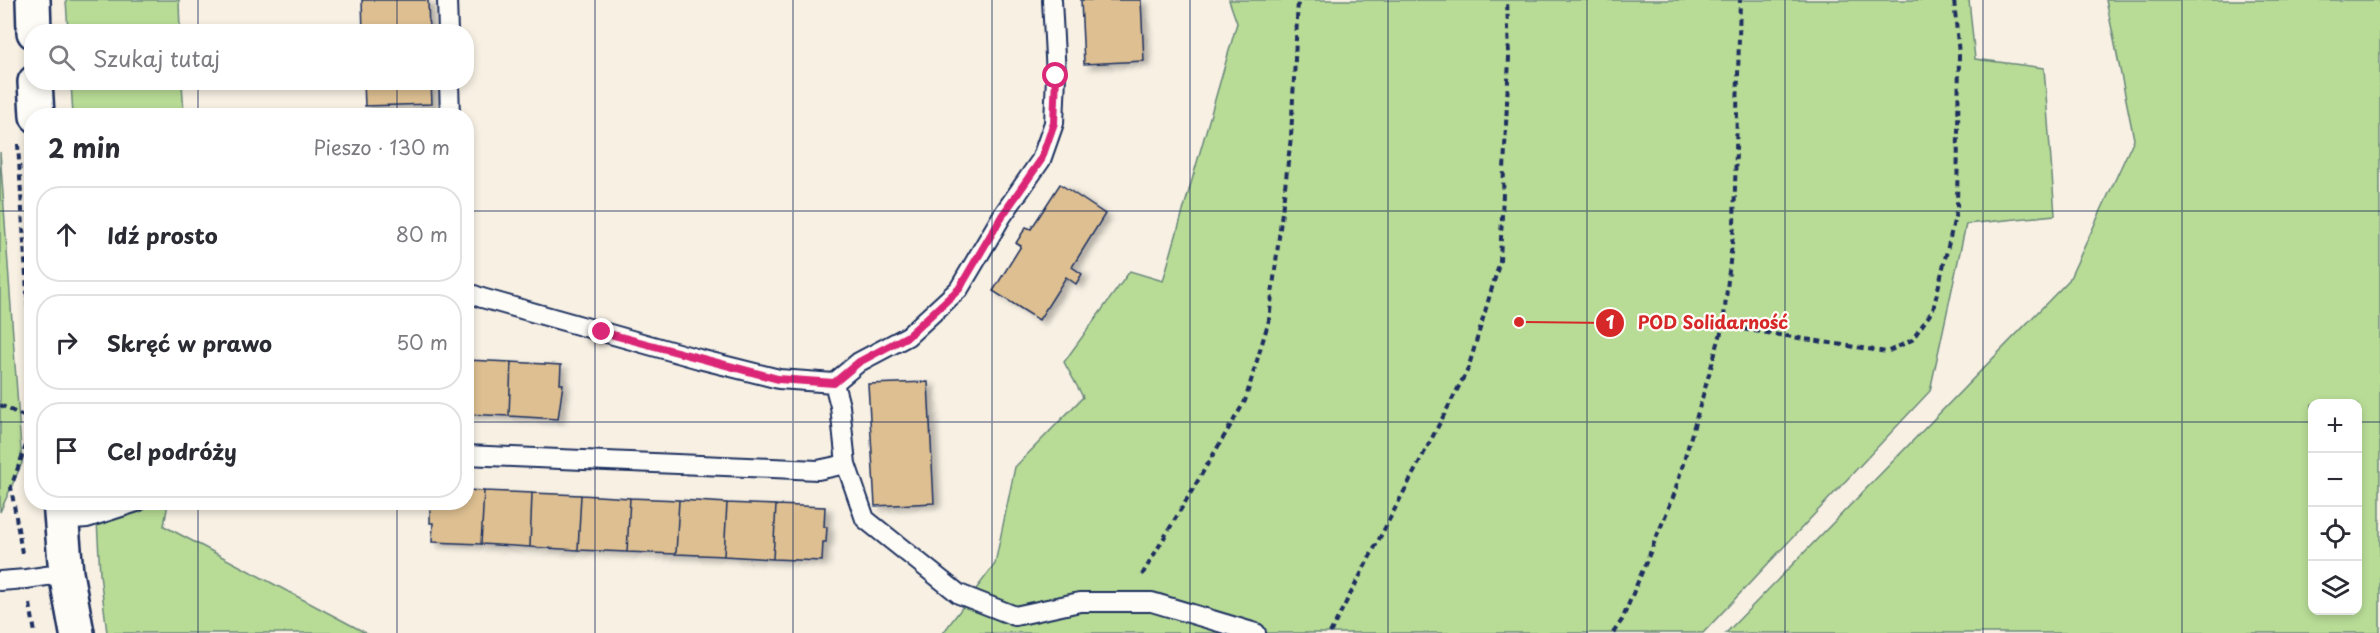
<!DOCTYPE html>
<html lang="pl">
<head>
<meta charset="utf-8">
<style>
  body { margin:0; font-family:"Playpen Sans",sans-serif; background:#f7f7f7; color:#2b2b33 }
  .controls { position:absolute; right:18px; bottom:18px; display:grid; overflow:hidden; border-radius:12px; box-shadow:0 3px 9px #0003 }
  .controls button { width:54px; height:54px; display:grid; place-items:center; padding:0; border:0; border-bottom:2px solid #e1e1e2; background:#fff; color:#2b2b33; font:30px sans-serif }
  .stop { position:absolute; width:18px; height:18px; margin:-14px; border:4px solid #db2777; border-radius:50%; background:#fff }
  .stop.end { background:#db2777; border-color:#fff; box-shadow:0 2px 6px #0008 }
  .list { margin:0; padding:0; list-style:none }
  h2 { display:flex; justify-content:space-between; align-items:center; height:78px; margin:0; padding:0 24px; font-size:26px }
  h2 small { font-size:20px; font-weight:400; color:#7c7c81 }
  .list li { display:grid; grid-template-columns:39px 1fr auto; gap:18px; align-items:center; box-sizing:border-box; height:96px; margin:0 12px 12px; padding:0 12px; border:2px solid #e1e1e2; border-radius:24px }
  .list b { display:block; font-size:22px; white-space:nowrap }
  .list em { font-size:20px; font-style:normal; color:#7c7c81 }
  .icon { flex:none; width:33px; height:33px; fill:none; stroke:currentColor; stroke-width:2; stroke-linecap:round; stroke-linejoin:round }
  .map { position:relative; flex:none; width:2380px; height:633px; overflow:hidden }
  .search { position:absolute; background:#fff; box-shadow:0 3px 9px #0003; left:24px; top:24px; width:450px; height:66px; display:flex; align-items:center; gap:15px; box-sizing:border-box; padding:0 21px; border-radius:24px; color:#7c7c81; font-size:22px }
  .panel { position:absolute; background:#fff; box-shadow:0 3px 9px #0003; left:24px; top:108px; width:450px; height:402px; border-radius:24px }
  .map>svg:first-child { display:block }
  .green { fill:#b8dc96; stroke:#6a867a; stroke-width:1.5; fill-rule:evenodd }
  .building { fill:#ddbf91; stroke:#1b2f5e; stroke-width:1.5; filter:url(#shadow) }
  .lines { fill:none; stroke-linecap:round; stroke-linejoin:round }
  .service-casing { stroke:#1b2f5e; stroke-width:22 }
  .tertiary-casing { stroke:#1b2f5e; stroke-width:38 }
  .path { stroke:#1b2f5e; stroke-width:4; stroke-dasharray:6 4.5; stroke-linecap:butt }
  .service { stroke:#fdfcf7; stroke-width:18 }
  .tertiary { stroke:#fdfcf7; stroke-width:33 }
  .route { stroke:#db2777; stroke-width:8 }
  .grid { fill:none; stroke:#1b2f5e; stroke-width:1.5; stroke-opacity:0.55 }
  .leader { fill:none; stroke:#d62828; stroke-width:2 }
  .callout-dot { fill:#d62828; stroke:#fdfcf7; stroke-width:2 }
  .mark-label { font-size:18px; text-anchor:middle; font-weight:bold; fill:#fff }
  .callout-label { font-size:18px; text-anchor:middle; font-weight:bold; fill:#d62828; stroke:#fdfcf7; stroke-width:4.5; stroke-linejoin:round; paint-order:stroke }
</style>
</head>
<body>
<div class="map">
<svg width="2380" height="633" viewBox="0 0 2380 633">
  <defs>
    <filter id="shadow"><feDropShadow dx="6" dy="4" stdDeviation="3" flood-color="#0004"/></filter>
  </defs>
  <rect width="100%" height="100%" fill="#f7f0e3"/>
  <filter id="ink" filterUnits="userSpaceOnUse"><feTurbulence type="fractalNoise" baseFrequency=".0167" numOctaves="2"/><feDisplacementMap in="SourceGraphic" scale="12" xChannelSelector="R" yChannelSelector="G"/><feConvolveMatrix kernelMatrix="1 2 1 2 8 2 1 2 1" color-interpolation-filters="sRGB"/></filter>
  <g filter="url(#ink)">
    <path class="green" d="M66,0H179L180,31H68Z
      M1229,0H1969L1975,59L2044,68L2055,215L1966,224L1930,391L1703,633H943L995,564L1015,467L1083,397L1064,362L1130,271L1163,281L1237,23Z
      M2106,0H2380V633H1726L2069,280L2134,139ZM2312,404H2358V610H2312Z
      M71,83H182L184,115H73Z
      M0,152L22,463L0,512Z
      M96,503H168L164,526L366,633H107L100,574Z"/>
    <path class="building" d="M362,0H428L429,32H363Z
      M1081,0H1141L1144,61L1084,64Z
      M364,82H431L432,104L365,106Z
      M1060,184L1105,214L1072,267L1082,274L1076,284L1066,277L1039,320L993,291L1021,246L1016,243L1026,227L1031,229Z
      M466,360L511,362L509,416L466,414Z
      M511,362L561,365L560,384H563L558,419L509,416Z
      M928,382L934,503L875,506L868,384Z
      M466,490L484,491L481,544L432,542L433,523H430V508H433L434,502H466Z
      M484,491L532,493L530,547L481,544Z
      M532,493L581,495L578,550L530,547Z
      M581,495L630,498L627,552L578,550Z
      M630,498L679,500L676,554L627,552Z
      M679,500L727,503L724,556L676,554Z
      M727,503L776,505L773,559L724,556Z
      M776,505L825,507L824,527H827L826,542H823L822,561L773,559Z"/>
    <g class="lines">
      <g class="service-casing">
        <path id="service" d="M447,0L448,32
          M449,82L450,116
          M466,292L482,298L699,359L779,379L834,383L840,406L846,464L865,519L959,594L1015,616L1080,602H1152L1256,633
          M834,383L859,362L908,336L959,289L1002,216L1041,160L1054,123L1056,76L1052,0
          M466,455L818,470L846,464
          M61,520L87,518L137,502
          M0,581L26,579L66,573"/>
      </g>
      <g class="tertiary-casing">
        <path id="tertiary" d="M33,0L34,32
          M35,82L37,116
          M60,502L66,573L77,633"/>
      </g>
      <path class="path" d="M18,144L32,375
        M1723,326L1887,352L1912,340L1933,310L1957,208L1959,55L1954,0
        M0,405L32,420
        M22,553L11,487L32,429
        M1142,575L1245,401L1269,320L1291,137L1298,0
        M30,604L35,633
        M1330,633L1468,369L1500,261L1509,57L1507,0
        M1613,633L1622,620L1674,495L1723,326L1734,225L1740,0"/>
      <use href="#service" class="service"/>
      <use href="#tertiary" class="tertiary"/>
    </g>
  </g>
  <g class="lines" filter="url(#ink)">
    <path class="route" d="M602,332L778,379L834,383L859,362L908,336L959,289L1002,216L1041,160L1054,123L1056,76"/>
  </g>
  <path class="grid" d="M198,0V32M397,0V32M595,0V633M793,0V633M992,0V633M1190,0V633M1388,0V633M1587,0V633M1785,0V633M1983,0V633M2182,0V633M198,82V116M397,82V116M0,211H32M466,211H2380M0,422H32M466,422H2312M2358,422H2380M198,502V633M397,502V633"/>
  <path class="leader" d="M1519 322L1610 323"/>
  <g class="callout-dot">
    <circle cx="1519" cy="322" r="6"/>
    <circle cx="1610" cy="323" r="15"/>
  </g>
  <g class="mark-label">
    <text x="1610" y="329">1</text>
  </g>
  <g class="callout-label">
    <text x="1713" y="329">POD Solidarność</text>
  </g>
</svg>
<div class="controls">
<button>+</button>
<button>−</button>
<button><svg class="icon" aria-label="locate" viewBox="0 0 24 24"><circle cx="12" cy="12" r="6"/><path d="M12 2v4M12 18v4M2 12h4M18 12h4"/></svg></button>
<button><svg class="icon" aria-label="layers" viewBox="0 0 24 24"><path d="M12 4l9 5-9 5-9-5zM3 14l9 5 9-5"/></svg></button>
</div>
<div class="stop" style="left:1056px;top:76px"></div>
<div class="stop end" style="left:602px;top:332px"></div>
<div class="search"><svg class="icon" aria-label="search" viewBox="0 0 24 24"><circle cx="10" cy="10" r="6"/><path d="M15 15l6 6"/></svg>Szukaj tutaj</div>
<section class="panel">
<h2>2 min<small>Pieszo · 130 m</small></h2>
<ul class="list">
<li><svg class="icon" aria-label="ahead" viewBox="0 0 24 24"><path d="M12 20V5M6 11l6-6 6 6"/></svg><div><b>Idź prosto</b></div><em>80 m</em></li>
<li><svg class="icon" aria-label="right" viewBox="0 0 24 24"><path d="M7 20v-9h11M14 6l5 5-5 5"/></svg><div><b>Skręć w prawo</b></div><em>50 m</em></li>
<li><svg class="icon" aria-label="arrive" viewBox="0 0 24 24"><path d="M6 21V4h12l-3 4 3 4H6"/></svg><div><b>Cel podróży</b></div></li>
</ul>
</section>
</div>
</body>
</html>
